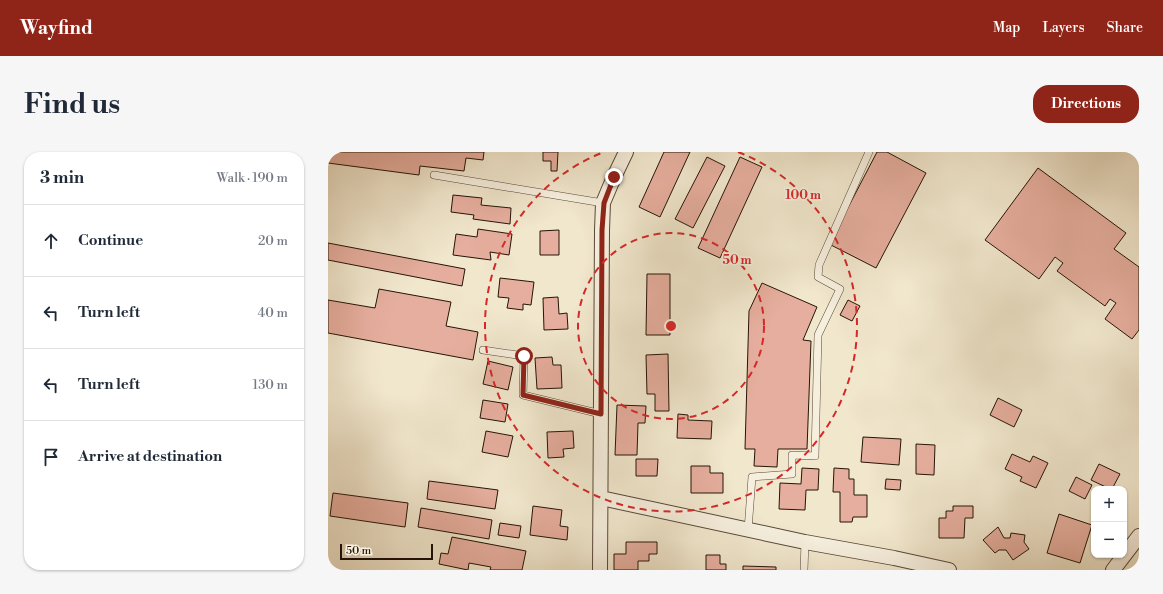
<!DOCTYPE html>
<html lang="en">
<head>
<meta charset="utf-8">
<style>
  body { margin:0; font-family:"Libre Bodoni",serif; background:#f6f6f7; color:#1f2937 }
  .controls { position:absolute; right:12px; bottom:12px; display:grid; overflow:hidden; border-radius:8px; box-shadow:0 1px 3px #0004 }
  .controls button { width:36px; height:36px; display:grid; place-items:center; padding:0; border:0; border-bottom:1px solid #e0e1e3; background:#fff; color:#1f2937; font:20px sans-serif }
  .scale { position:absolute; left:12px; bottom:10px; width:93px; box-sizing:border-box; padding-left:4px; border:2px solid #251407; border-top:0; font-size:11px; line-height:14px; white-space:nowrap; color:#251407; -webkit-text-stroke:3px #f6efde; paint-order:stroke }
  .stop { position:absolute; width:12px; height:12px; margin:-9px; border:3px solid #8f2418; border-radius:50%; background:#fff }
  .stop.end { background:#8f2418; border-color:#fff; box-shadow:0 1px 4px #0008 }
  .list { margin:0; padding:0; list-style:none }
  h2 { display:flex; justify-content:space-between; align-items:center; height:52px; margin:0; padding:0 16px; font-size:17px }
  h2 small { font-size:13px; font-weight:400; color:#747a83 }
  .list li { display:grid; grid-template-columns:26px 1fr auto; gap:12px; align-items:center; box-sizing:border-box; height:72px; padding:0 16px; border-top:1px solid #e0e1e3 }
  .list b { display:block; font-size:15px; white-space:nowrap }
  .list em { font-size:13px; font-style:normal; color:#747a83 }
  .icon { flex:none; width:22px; height:22px; fill:none; stroke:currentColor; stroke-width:2; stroke-linecap:round; stroke-linejoin:round }
  .map { position:relative; flex:none; width:811px; height:418px; overflow:hidden; border-radius:16px }
  header { display:flex; align-items:center; gap:24px; box-sizing:border-box; height:56px; padding:0 20px; background:#8f2418; color:#fff }
  header strong { font-size:19px }
  nav { display:flex; gap:22px; margin-inline-start:auto; font-size:14px }
  .intro { display:flex; align-items:center; justify-content:space-between; box-sizing:border-box; height:96px; padding:0 24px }
  h1 { margin:0; font-size:28px }
  .button { padding:10px 18px; border-radius:16px; background:#8f2418; color:#fff; font-size:14px; font-weight:700 }
  main { display:flex; gap:24px; padding:0 24px }
  aside { flex:1; background:#fff; border-radius:16px; box-shadow:0 1px 3px #0004 }
  .map>svg:first-child { display:block }
  .building { fill:#e6ae9e; stroke:#251407 }
  .lines { fill:none; stroke-linecap:round; stroke-linejoin:round }
  .service-casing { stroke:#584938; stroke-width:8 }
  .minor-casing { stroke:#584938; stroke-width:16 }
  .service { stroke:#f6efde; stroke-width:7 }
  .minor { stroke:#f6efde; stroke-width:14 }
  .route { stroke:#8f2418; stroke-width:5 }
  .ring { fill:none; stroke:#d62828; stroke-width:2; stroke-dasharray:7 5 }
  .centre { fill:#d62828; stroke:#f6efde; stroke-width:2 }
  .ring-label { font-size:12px; text-anchor:middle; font-weight:bold; fill:#d62828; stroke:#f6efde; stroke-width:3.5; stroke-linejoin:round; paint-order:stroke }
</style>
</head>
<body>
<header>
<strong>Wayfind</strong>
<nav><a>Map</a><a>Layers</a><a>Share</a></nav>
</header>
<div class="intro"><h1>Find us</h1><a class="button">Directions</a></div>
<main>
<aside>
<h2>3 min<small>Walk · 190 m</small></h2>
<ul class="list">
<li><svg class="icon" aria-label="ahead" viewBox="0 0 24 24"><path d="M12 20V5M6 11l6-6 6 6"/></svg><div><b>Continue</b></div><em>20 m</em></li>
<li><svg class="icon" aria-label="left" viewBox="0 0 24 24"><path d="M17 20v-9H6M10 6l-5 5 5 5"/></svg><div><b>Turn left</b></div><em>40 m</em></li>
<li><svg class="icon" aria-label="left" viewBox="0 0 24 24"><path d="M17 20v-9H6M10 6l-5 5 5 5"/></svg><div><b>Turn left</b></div><em>130 m</em></li>
<li><svg class="icon" aria-label="arrive" viewBox="0 0 24 24"><path d="M6 21V4h12l-3 4 3 4H6"/></svg><div><b>Arrive at destination</b></div></li>
</ul>
</aside>
<div class="map">
<svg width="811" height="418" viewBox="0 0 811 418">
  <rect width="100%" height="100%" fill="#f1e7cd"/>
  <filter id="stains"><feTurbulence type="fractalNoise" baseFrequency=".005" numOctaves="4"/><feColorMatrix values="0 0 0 0 .2 0 0 0 0 .09 0 0 0 0 .02 0 0 0 .5 -.17"/></filter>
  <radialGradient id="worn" r=".72"><stop offset=".6" stop-color="#630" stop-opacity="0"/><stop offset="1" stop-color="#630" stop-opacity=".3"/></radialGradient>
  <path class="building" d="M0,0H156L155,8L138,6L136,19L92,14L91,23L0,11Z
    M215,0H230L229,19H223V9H215Z
    M336,0H362L332,65L311,55Z
    M549,0H559L598,21L548,116L501,92Z
    M379,5L397,14L365,76L347,67Z
    M412,5L434,15L392,106L370,96Z
    M710,16L798,81L786,97L811,115V178L804,187L777,167L788,151L782,147L777,154L729,119L735,111L727,105L711,127L657,88Z
    M125,43L154,46L153,53L183,56L182,72L145,67L146,63L123,60Z
    M150,77L184,82L181,103L162,100L163,108L125,103L128,82L149,85Z
    M231,78V103H212V79Z
    M0,91L137,117L134,134L0,108Z
    M319,122H342V183H318Z
    M172,126L206,130L203,153L195,152V158L179,156L181,146L170,145Z
    M434,131L489,155L475,188L483,189L479,297H450L449,315L426,314L427,297H417L421,159Z
    M51,137L123,150L118,174L150,180L145,208L0,181V148L47,156Z
    M230,145L231,162L239,161L240,177L216,178L215,146Z
    M520,148L532,154L524,169L512,163Z
    M340,202L341,259H327V242H319L318,203Z
    M224,205L225,213H233L234,236L209,237L207,206Z
    M160,209L185,215L180,238L155,232Z
    M670,246L694,258L686,275L662,263Z
    M155,248L180,252L177,270L152,266Z
    M289,253L318,254L317,271H310L309,303H287Z
    M350,262L360,263V268L384,269L383,287L349,286Z
    M158,279L185,284L180,305L154,300Z
    M245,279L246,296L235,297L236,305L220,306L219,280Z
    M535,285L573,287L571,313L533,310Z
    M588,292L607,293L606,323L588,322Z
    M684,302L702,310L705,304L720,311L708,336L692,329L694,325L677,317Z
    M308,307H330L329,324H308Z
    M771,312L792,322L784,337H782L763,328Z
    M363,314H382V321H395V341H363Z
    M474,316L491,317L490,338H478L477,358L451,357L452,331L473,332Z
    M506,316L521,317V327H526V343H539V365H525L524,370H512V340H505Z
    M748,325L764,333L757,347L741,339Z
    M558,327L573,328L572,338L557,337Z
    M101,329L170,338L167,357L99,347Z
    M5,341L80,351L77,375L2,364Z
    M205,354L234,358L232,374L240,375L239,388L202,383Z
    M625,354H645V366H637L636,386H611V366H618V359H625Z
    M93,356L164,368L161,387L90,375Z
    M731,362L764,373L752,411L719,401Z
    M172,371L193,374L191,386L170,383Z
    M670,375L676,386H682L683,381L697,383L696,390L701,397L685,408L678,398H671L667,401L655,388Z
    M124,385L198,399L194,418H162L163,415L141,411L140,418L111,412L113,401L120,402Z
    M298,390H329V402H321V409H310V418H286V402H298Z
    M378,403H392V412H398V418H378Z
    M415,414L448,415V418H415Z"/>
  <g class="lines">
    <g class="service-casing">
      <path id="service" d="M106,23L275,51
        M155,198L196,204L195,243L273,262
        M420,378L424,325L464,322V303L487,304L490,183L512,137L490,125L491,113L541,0
        M476,418L477,390"/>
    </g>
    <g class="minor-casing">
      <path id="minor" d="M273,346L477,390L566,406L621,418
        M272,418L274,78L275,51L286,25L298,0
        M785,418L811,384"/>
    </g>
    <use href="#service" class="service"/>
    <use href="#minor" class="minor"/>
  </g>
  <g class="lines">
    <path class="route" d="M196,204L195,243L273,262L274,78L276,51L286,25"/>
  </g>
  <g class="ring">
    <circle cx="343" cy="174" r="93"/>
    <path d="M410 0A186 186 0 1 1 276 0"/>
  </g>
  <circle cx="343" cy="174" r="6" class="centre"/>
  <g class="ring-label">
    <text x="475" y="47">100 m</text>
    <text x="409" y="112">50 m</text>
  </g>
  <rect width="100%" height="100%" filter="url(#stains)"/>
  <rect width="100%" height="100%" fill="url(#worn)"/>
</svg>
<div class="controls">
<button>+</button>
<button>−</button>
</div>
<div class="scale">50 m</div>
<div class="stop" style="left:196px;top:204px"></div>
<div class="stop end" style="left:286px;top:25px"></div>
</div>
</main>
</body>
</html>
